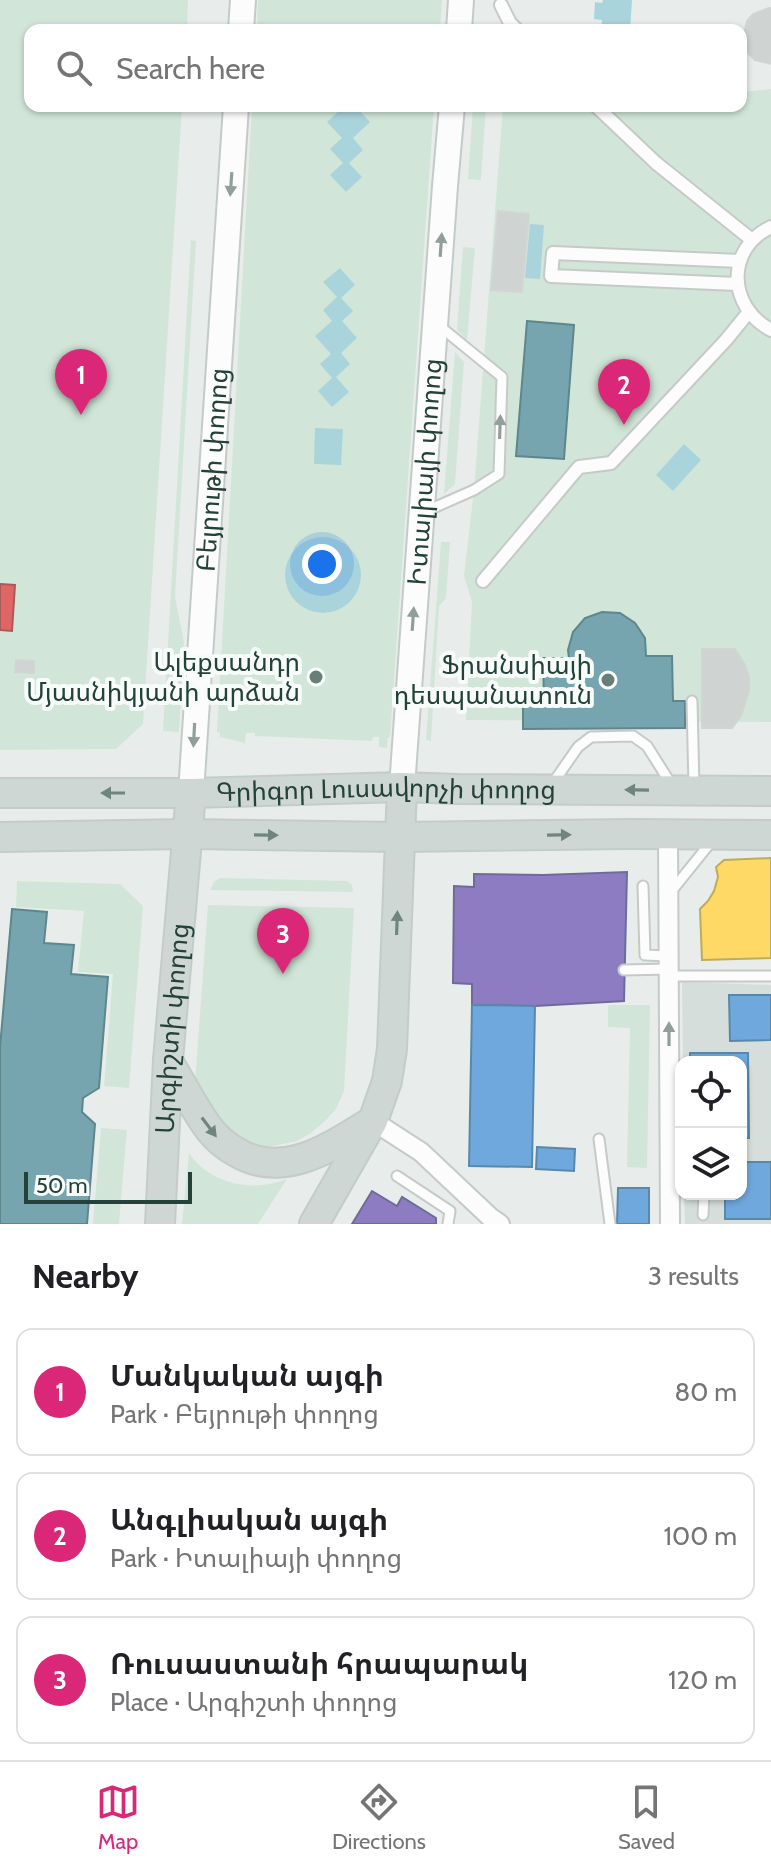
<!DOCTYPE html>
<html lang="en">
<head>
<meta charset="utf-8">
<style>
  body { margin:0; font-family:Cabin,"Noto Sans Armenian",sans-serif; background:#f6f6f6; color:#202124 }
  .controls { position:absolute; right:24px; bottom:24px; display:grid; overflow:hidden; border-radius:16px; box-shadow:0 2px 6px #0004 }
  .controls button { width:72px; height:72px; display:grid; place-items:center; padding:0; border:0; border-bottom:2px solid #e0e0e0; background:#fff; color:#202124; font:40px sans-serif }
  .scale { position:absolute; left:24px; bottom:20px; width:168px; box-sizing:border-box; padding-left:8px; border:4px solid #24423a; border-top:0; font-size:22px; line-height:28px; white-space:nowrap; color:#24423a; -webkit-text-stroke:6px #f7fbf9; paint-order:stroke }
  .you { position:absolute; left:322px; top:564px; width:28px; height:28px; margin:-20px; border:6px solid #fff; border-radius:50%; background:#1a73e8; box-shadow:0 0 0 12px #1a73e833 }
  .badge { display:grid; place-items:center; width:52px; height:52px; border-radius:50%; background:#db2777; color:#fff; font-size:26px; font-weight:700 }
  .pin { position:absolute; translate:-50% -66px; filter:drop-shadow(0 2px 4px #0008) }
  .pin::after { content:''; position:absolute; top:42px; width:28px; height:24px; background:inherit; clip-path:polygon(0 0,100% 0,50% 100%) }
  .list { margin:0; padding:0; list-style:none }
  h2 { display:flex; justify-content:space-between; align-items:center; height:104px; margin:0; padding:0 32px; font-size:34px }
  h2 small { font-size:26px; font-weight:400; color:#757577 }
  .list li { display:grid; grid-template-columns:52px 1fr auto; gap:24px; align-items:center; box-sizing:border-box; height:128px; margin:0 16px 16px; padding:0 16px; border:2px solid #e0e0e0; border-radius:16px }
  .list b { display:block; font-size:30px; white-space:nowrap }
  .list p { margin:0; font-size:26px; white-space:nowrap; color:#757577 }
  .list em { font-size:26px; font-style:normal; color:#757577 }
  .icon { flex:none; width:44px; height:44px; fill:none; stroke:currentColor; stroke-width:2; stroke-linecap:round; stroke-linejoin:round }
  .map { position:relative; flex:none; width:771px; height:1224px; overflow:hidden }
  .search { position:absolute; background:#fff; box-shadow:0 2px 6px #0004; left:24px; right:24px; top:24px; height:88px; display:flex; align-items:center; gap:20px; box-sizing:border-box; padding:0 28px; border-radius:16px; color:#757577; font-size:30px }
  .sheet { height:536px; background:#fff }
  nav { display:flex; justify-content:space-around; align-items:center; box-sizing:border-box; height:112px; border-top:2px solid #e0e0e0; background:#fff; font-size:22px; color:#757577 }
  nav a { display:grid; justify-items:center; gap:4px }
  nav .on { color:#db2777 }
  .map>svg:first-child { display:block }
  .built { fill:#d6dedb }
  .green { fill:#d1e6d8 }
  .water { fill:#a9d4db }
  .homes { fill:#ffd966; stroke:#bdac59; stroke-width:2 }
  .shops { fill:#e06666; stroke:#a85b59; stroke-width:2 }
  .offices { fill:#8e7cc3; stroke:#6e6b9a; stroke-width:2 }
  .schools { fill:#6fa8dc; stroke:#5889ab; stroke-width:2 }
  .public { fill:#76a5af; stroke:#5d878c; stroke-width:2 }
  .building { fill:#cfd4d2; stroke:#d1d6d4; stroke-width:2 }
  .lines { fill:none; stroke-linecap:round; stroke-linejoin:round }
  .service-casing { stroke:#c5cac8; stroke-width:13 }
  .pedestrian-casing { stroke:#c5cac8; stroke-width:16 }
  .minor-casing { stroke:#c5cac8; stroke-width:22 }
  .secondary-casing { stroke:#c3cbc8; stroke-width:28 }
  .primary-casing { stroke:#c3ccc9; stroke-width:32 }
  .service { stroke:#fcfcfc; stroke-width:9 }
  .pedestrian { stroke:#fcfcfc; stroke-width:12 }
  .minor { stroke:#fcfcfc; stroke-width:18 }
  .secondary { stroke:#fcfcfc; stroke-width:24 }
  .primary { stroke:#cfd7d5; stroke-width:28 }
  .oneway { fill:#909f9b }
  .oneway2 { fill:#718580 }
  .poi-dot { fill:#697e78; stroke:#f7fbf9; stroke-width:3 }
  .labels { text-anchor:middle; stroke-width:8; stroke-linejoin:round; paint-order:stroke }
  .street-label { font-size:26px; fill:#24423a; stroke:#f7fbf9 }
  .poi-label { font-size:26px; fill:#24423a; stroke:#f7fbf9; text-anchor:end }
</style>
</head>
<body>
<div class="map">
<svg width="771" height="1224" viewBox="0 0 771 1224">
  <rect width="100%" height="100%" fill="#e8edeb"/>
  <path class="built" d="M682,982L771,985V1224H685L684,1194H741V1062H683Z"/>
  <path class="green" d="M0,0H188L187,30H30V106H182L143,724L116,749L0,750Z
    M258,0H442L440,30H257Z
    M771,89V722L466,720L472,602L464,576L474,490L503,106H741V92Z
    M252,106H434L390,737H388L387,748L379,747V737H373L372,741L255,736V733H246L245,743L220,737V733L217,732Z
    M473,106H486L481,180L468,179Z
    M191,240L196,241L175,597L184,642L179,732L163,731Z
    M463,247L475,248L467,340L457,330Z
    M455,352L464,362L455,484L444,494Z
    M441,542H450L446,598L439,606L431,741L426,740Z
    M220,878L347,881L352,885L353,892L210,890L214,882Z
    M17,881L120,884L143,906L129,1088L104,1086L113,974L78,972L84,911L16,907Z
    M208,905L354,908L344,1091L336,1109L325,1121L311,1133L297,1141L268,1147H259L226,1134L195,1082Z
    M608,1005H650L647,1168L627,1167L630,1028L608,1027Z
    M101,1128L127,1130L119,1224H93Z
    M189,1153C210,1184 253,1193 287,1179L258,1224H182Z"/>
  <path class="water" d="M603,0H632L630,30H601L602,20L594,19L595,2L602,3Z
    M344,106H355L370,122L353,138L363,150L349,163L362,177L346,192L330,175L343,163L330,149L342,138L327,122Z
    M530,224L544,225L540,279L525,278Z
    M340,268L355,285L341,298L353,311L342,321L357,338L341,353L350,364L336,377L349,392L332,407L318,391L332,378L320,364L331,354L315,336L332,321L323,310L337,297L323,282Z
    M315,428L343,429L341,465L314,464Z
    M684,444L701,460L673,491L656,475Z
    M285 575a38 38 0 1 1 76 0a38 38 0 1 1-76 0Z"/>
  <path class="homes" d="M771,858V958L702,960L700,909L708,901L714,891L718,877L716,867L724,860Z"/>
  <path class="shops" d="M0,584L15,585L12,631L0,630Z"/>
  <path class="offices" d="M627,872L624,1001L535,1006L472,1005V984L453,983L454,886L474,887V874L543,875Z
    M372,1191L397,1206L402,1197L436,1218V1224H352Z"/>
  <path class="schools" d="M729,995H771V1040L730,1041Z
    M472,1005L535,1006L532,1167L469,1166Z
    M690,1053H748L749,1138H741V1062H690Z
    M537,1147L575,1149L574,1171L536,1169Z
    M741,1162H771V1219H725V1194H741Z
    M618,1188H649V1224H617Z"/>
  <path class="public" d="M527,321L574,325L564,459L516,456Z
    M602,612L620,613L635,623L645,638L646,656H672L673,701H685V728L523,729V702H544L543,658H569L568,650L573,632L585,618Z
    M12,909L47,912L44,943L74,945L71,974L108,977L99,1088L83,1098L82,1112L95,1124L87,1224H0V1047Z"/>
  <path class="building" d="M769,8H771V64L755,60L749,54L743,38L747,21L753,14Z
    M498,211L529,214L522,292L491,290Z
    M702,649H735L745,665L749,677V691L741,716L732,728H702Z
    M16,660L34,661V673L15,672Z"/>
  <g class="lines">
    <g class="service-casing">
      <path id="service" d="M424,512L474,490L499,474L502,377L437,324
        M692,701L694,787
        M553,783L578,747L591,737L633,736L647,746L671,784
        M643,886L645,955L669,956
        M670,893L711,842
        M624,970L669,969
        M669,976H771
        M599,1139L610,1224
        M397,1176L450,1211L448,1224
        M703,1215L704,1194"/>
    </g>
    <g class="pedestrian-casing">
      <path id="pedestrian" d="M501,5L510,23L517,30
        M596,106L656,163L752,240
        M771,227C725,249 728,307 771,330
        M737,284L551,276L553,253L740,261
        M483,581L579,467L611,463L726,340L748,313"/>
    </g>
    <g class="minor-casing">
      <path id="minor" d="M668,834L670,1224
        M373,1121L421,1152L490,1217L500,1224"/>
    </g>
    <g class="secondary-casing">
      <g id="secondary">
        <path d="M241,30L243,0"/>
        <path d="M459,30L461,0"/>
        <path id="s1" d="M402,787L445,186L452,106"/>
        <path id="s2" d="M191,793L236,106"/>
      </g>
    </g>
    <g class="primary-casing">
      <g id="primary">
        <path id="s3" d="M0,793H191L402,787L457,789L771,791"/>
        <path d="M0,837L188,834L400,837L630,834L771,835"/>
        <path d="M168,1061C182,1084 194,1109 210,1130C217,1139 227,1147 238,1153C284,1179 329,1148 368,1124"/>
        <path id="s4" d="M160,1224L168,1060L191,793"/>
        <path d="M314,1224L373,1121L387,1081L392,1049L402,787"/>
      </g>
    </g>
    <use href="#service" class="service"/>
    <use href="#pedestrian" class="pedestrian"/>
    <use href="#minor" class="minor"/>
    <use href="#secondary" class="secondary"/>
    <use href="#primary" class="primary"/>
  </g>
  <defs><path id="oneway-solid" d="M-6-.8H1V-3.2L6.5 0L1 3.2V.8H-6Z" transform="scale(2)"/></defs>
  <g class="oneway">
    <use href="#oneway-solid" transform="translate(231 184) rotate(94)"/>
    <use href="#oneway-solid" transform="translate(441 245) rotate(-86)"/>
    <use href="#oneway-solid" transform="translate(500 427) rotate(-88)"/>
    <use href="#oneway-solid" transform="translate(413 619) rotate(-86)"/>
    <use href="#oneway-solid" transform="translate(194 735) rotate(93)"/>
    <use href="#oneway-solid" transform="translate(669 1034) rotate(-90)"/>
  </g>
  <g class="oneway2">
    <use href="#oneway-solid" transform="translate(637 790) rotate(-179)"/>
    <use href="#oneway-solid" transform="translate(113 793) rotate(180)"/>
    <use href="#oneway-solid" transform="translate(266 835) rotate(1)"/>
    <use href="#oneway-solid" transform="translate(559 835) rotate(-1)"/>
    <use href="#oneway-solid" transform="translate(397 923) rotate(-88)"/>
    <use href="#oneway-solid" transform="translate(209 1127) rotate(53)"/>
  </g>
  <g class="poi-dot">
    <circle cx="316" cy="677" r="8"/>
    <circle cx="608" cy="680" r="8"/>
  </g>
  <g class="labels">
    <g class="street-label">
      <text dy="9" stroke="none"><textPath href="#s2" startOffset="324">Բեյրութի փողոց</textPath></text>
      <text dy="9" stroke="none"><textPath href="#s1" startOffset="316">Իտալիայի փողոց</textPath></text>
      <text dy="9" stroke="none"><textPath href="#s3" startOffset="386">Գրիգոր Լուսավորչի փողոց</textPath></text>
      <text dy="9" stroke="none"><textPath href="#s4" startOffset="196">Արգիշտի փողոց</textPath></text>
    </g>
    <g class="poi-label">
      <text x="300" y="671">Ալեքսանդր<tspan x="300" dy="30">Մյասնիկյանի արձան</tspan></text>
      <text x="592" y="674">Ֆրանսիայի<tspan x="592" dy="30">դեսպանատուն</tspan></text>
    </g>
  </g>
</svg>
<div class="controls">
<button><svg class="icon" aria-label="locate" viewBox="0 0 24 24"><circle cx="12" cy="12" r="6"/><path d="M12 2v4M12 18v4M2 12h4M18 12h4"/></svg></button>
<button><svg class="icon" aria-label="layers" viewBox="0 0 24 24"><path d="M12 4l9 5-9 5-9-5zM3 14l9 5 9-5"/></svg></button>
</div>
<div class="scale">50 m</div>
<div class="you"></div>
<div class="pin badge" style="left:81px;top:415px">1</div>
<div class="pin badge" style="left:624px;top:425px">2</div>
<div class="pin badge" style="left:283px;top:974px">3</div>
<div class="search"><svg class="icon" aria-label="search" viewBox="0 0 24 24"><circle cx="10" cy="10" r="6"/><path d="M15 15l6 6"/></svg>Search here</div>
</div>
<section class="sheet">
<h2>Nearby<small>3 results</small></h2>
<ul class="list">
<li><span class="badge">1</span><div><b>Մանկական այգի</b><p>Park · Բեյրութի փողոց</p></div><em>80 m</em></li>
<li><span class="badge">2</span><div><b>Անգլիական այգի</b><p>Park · Իտալիայի փողոց</p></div><em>100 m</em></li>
<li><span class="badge">3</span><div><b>Ռուսաստանի հրապարակ</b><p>Place · Արգիշտի փողոց</p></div><em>120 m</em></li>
</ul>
</section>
<nav>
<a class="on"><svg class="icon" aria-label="map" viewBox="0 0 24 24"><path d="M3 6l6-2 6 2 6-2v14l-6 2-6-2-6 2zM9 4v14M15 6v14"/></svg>Map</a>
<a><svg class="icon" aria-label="directions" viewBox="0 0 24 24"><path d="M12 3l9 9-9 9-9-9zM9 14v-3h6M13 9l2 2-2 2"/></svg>Directions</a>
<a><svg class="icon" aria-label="saved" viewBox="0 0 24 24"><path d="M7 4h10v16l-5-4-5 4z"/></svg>Saved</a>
</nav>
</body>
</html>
